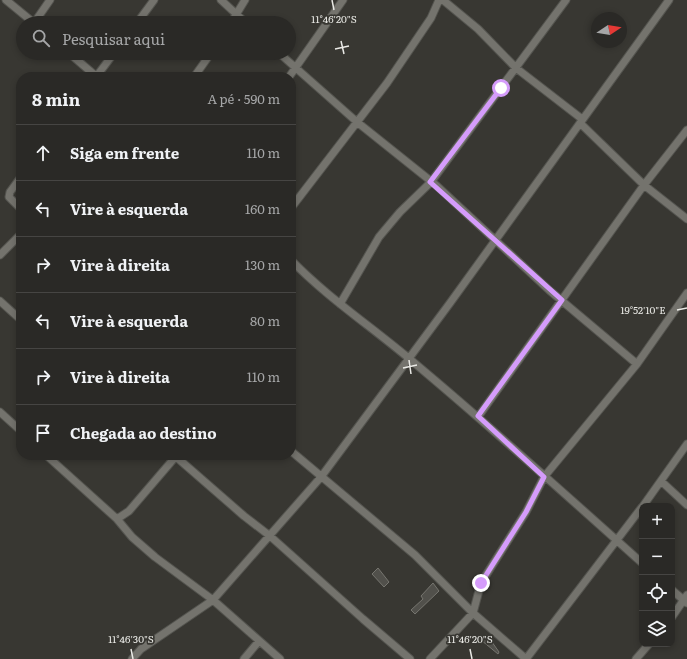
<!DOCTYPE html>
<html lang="pt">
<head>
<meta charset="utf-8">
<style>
  body { margin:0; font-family:Literata,serif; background:#32312e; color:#f1f3f6 }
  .controls { position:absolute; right:12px; bottom:12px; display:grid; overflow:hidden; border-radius:8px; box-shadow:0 2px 6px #0003 }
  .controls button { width:36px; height:36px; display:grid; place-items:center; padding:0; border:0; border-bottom:1px solid #464543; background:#2a2926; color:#f1f3f6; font:20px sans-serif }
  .compass { position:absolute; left:591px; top:12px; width:36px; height:36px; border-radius:50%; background:#2a2926; box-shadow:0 2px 6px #0003; rotate:78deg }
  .stop { position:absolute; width:12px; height:12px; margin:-9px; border:3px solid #d59cfb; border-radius:50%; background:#fff }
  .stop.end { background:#d59cfb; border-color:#fff; box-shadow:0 1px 4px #0008 }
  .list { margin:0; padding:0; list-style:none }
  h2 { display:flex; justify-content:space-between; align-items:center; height:52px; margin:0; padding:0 16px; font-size:17px }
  h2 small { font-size:13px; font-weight:400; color:#a5a6a7 }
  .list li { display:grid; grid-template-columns:26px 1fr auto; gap:12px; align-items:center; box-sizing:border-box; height:56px; padding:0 16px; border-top:1px solid #464543 }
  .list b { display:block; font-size:15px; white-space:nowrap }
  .list em { font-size:13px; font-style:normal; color:#a5a6a7 }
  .icon { flex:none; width:22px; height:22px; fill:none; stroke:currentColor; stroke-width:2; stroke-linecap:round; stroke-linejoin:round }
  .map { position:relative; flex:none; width:687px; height:659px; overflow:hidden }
  .search { position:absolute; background:#2a2926; box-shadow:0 2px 6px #0003; left:16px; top:16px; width:280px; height:44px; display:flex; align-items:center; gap:10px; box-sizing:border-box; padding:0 14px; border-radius:22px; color:#a5a6a7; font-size:15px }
  .panel { position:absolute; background:#2a2926; box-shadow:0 2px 6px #0003; left:16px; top:72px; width:280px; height:388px; border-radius:16px }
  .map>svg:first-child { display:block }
  .building { fill:#51504b; stroke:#76756f }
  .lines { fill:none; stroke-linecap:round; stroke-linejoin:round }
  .minor-casing { stroke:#54544f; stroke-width:9 }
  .minor { stroke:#74736d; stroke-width:7 }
  .route { stroke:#d59cfb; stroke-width:5 }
  .ticks { fill:none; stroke:#eaeae6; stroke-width:1.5 }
  .ticks-label { font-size:10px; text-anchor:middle; fill:#eaeae6; stroke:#383732; stroke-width:3.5; stroke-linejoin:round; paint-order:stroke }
</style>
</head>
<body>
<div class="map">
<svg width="687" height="659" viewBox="0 0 687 659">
  <rect width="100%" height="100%" fill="#383732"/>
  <path class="building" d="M378,568L389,582L384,587L372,574Z
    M433,583L439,591L415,614L411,610L423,599L421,596Z
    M487,635L499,652L498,654L481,640Z"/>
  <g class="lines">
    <g class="minor-casing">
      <path id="minor" d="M6,0L34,23
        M221,0L246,23
        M443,0L478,29L516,68L582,119
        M34,23L50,0
        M137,23L154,0
        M231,23L245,0
        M69,53L97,77
        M279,53L357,122L437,186L549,290L637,364
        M96,77L114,53
        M194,77L211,53
        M289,77L343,0
        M580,123L644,185L687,219
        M21,177L10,192L9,197L21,209
        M291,208L387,83L431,18L439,0
        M0,255L21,234
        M291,260C328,298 372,327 412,361C490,426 566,495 642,563
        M0,301L21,320
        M340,304L379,237L400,212L431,182L566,0
        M0,412L21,431
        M478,417L644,185L687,130
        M291,451L415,555L473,613L526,659
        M46,455L117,519L132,537L155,557L213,600L280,659
        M174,455L244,516L270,536L363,619L410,659
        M661,481L687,505
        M643,506L687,444
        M117,519L129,511L177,455
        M672,590L687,603
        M672,617L687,595
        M132,659L141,649L213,600L321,477L450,303L669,0
        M244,659L259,641
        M430,659L473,613L481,583L526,512L544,477L637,364L687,293
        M526,659L642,507
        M636,659L649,644"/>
    </g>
    <use href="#minor" class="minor"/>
  </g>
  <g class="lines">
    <path class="route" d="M481,583L526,512L544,477L478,416L562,300L430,182L501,88"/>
  </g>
  <path class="ticks" d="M332,0L334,10M341,41L344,54M335,49L349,46M677,310L687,308M409,360L411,374M403,368L417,365M131,649L133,659M470,649L472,659"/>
  <g class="ticks-label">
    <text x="334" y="23">11°46'20"S</text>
    <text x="643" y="314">19°52'10"E</text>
    <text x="131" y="643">11°46'30"S</text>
    <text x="470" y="643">11°46'20"S</text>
  </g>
</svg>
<div class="controls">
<button>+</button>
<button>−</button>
<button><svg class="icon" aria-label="locate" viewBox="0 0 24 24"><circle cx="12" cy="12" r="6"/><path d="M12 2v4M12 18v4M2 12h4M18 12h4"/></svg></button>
<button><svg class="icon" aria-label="layers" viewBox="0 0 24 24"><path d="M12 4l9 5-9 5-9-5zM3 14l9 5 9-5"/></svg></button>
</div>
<svg class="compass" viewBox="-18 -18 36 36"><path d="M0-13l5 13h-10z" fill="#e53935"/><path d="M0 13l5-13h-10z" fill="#a5a6a7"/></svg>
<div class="stop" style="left:501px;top:88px"></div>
<div class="stop end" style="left:481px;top:583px"></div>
<div class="search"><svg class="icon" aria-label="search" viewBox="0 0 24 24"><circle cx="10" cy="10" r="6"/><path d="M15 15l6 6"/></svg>Pesquisar aqui</div>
<section class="panel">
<h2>8 min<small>A pé · 590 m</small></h2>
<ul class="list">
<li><svg class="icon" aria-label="ahead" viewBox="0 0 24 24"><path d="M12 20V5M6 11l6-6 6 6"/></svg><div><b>Siga em frente</b></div><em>110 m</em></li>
<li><svg class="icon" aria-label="left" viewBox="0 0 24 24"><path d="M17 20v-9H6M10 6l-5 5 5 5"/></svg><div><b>Vire à esquerda</b></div><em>160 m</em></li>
<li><svg class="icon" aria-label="right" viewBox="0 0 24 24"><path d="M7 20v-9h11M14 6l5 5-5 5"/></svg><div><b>Vire à direita</b></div><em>130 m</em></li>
<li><svg class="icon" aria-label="left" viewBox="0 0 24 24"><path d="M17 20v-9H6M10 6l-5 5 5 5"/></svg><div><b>Vire à esquerda</b></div><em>80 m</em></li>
<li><svg class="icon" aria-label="right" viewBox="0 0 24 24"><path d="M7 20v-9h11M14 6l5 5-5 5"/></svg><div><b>Vire à direita</b></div><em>110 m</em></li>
<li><svg class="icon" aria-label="arrive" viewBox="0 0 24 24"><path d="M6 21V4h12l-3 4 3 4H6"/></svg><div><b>Chegada ao destino</b></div></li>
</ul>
</section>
</div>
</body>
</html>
